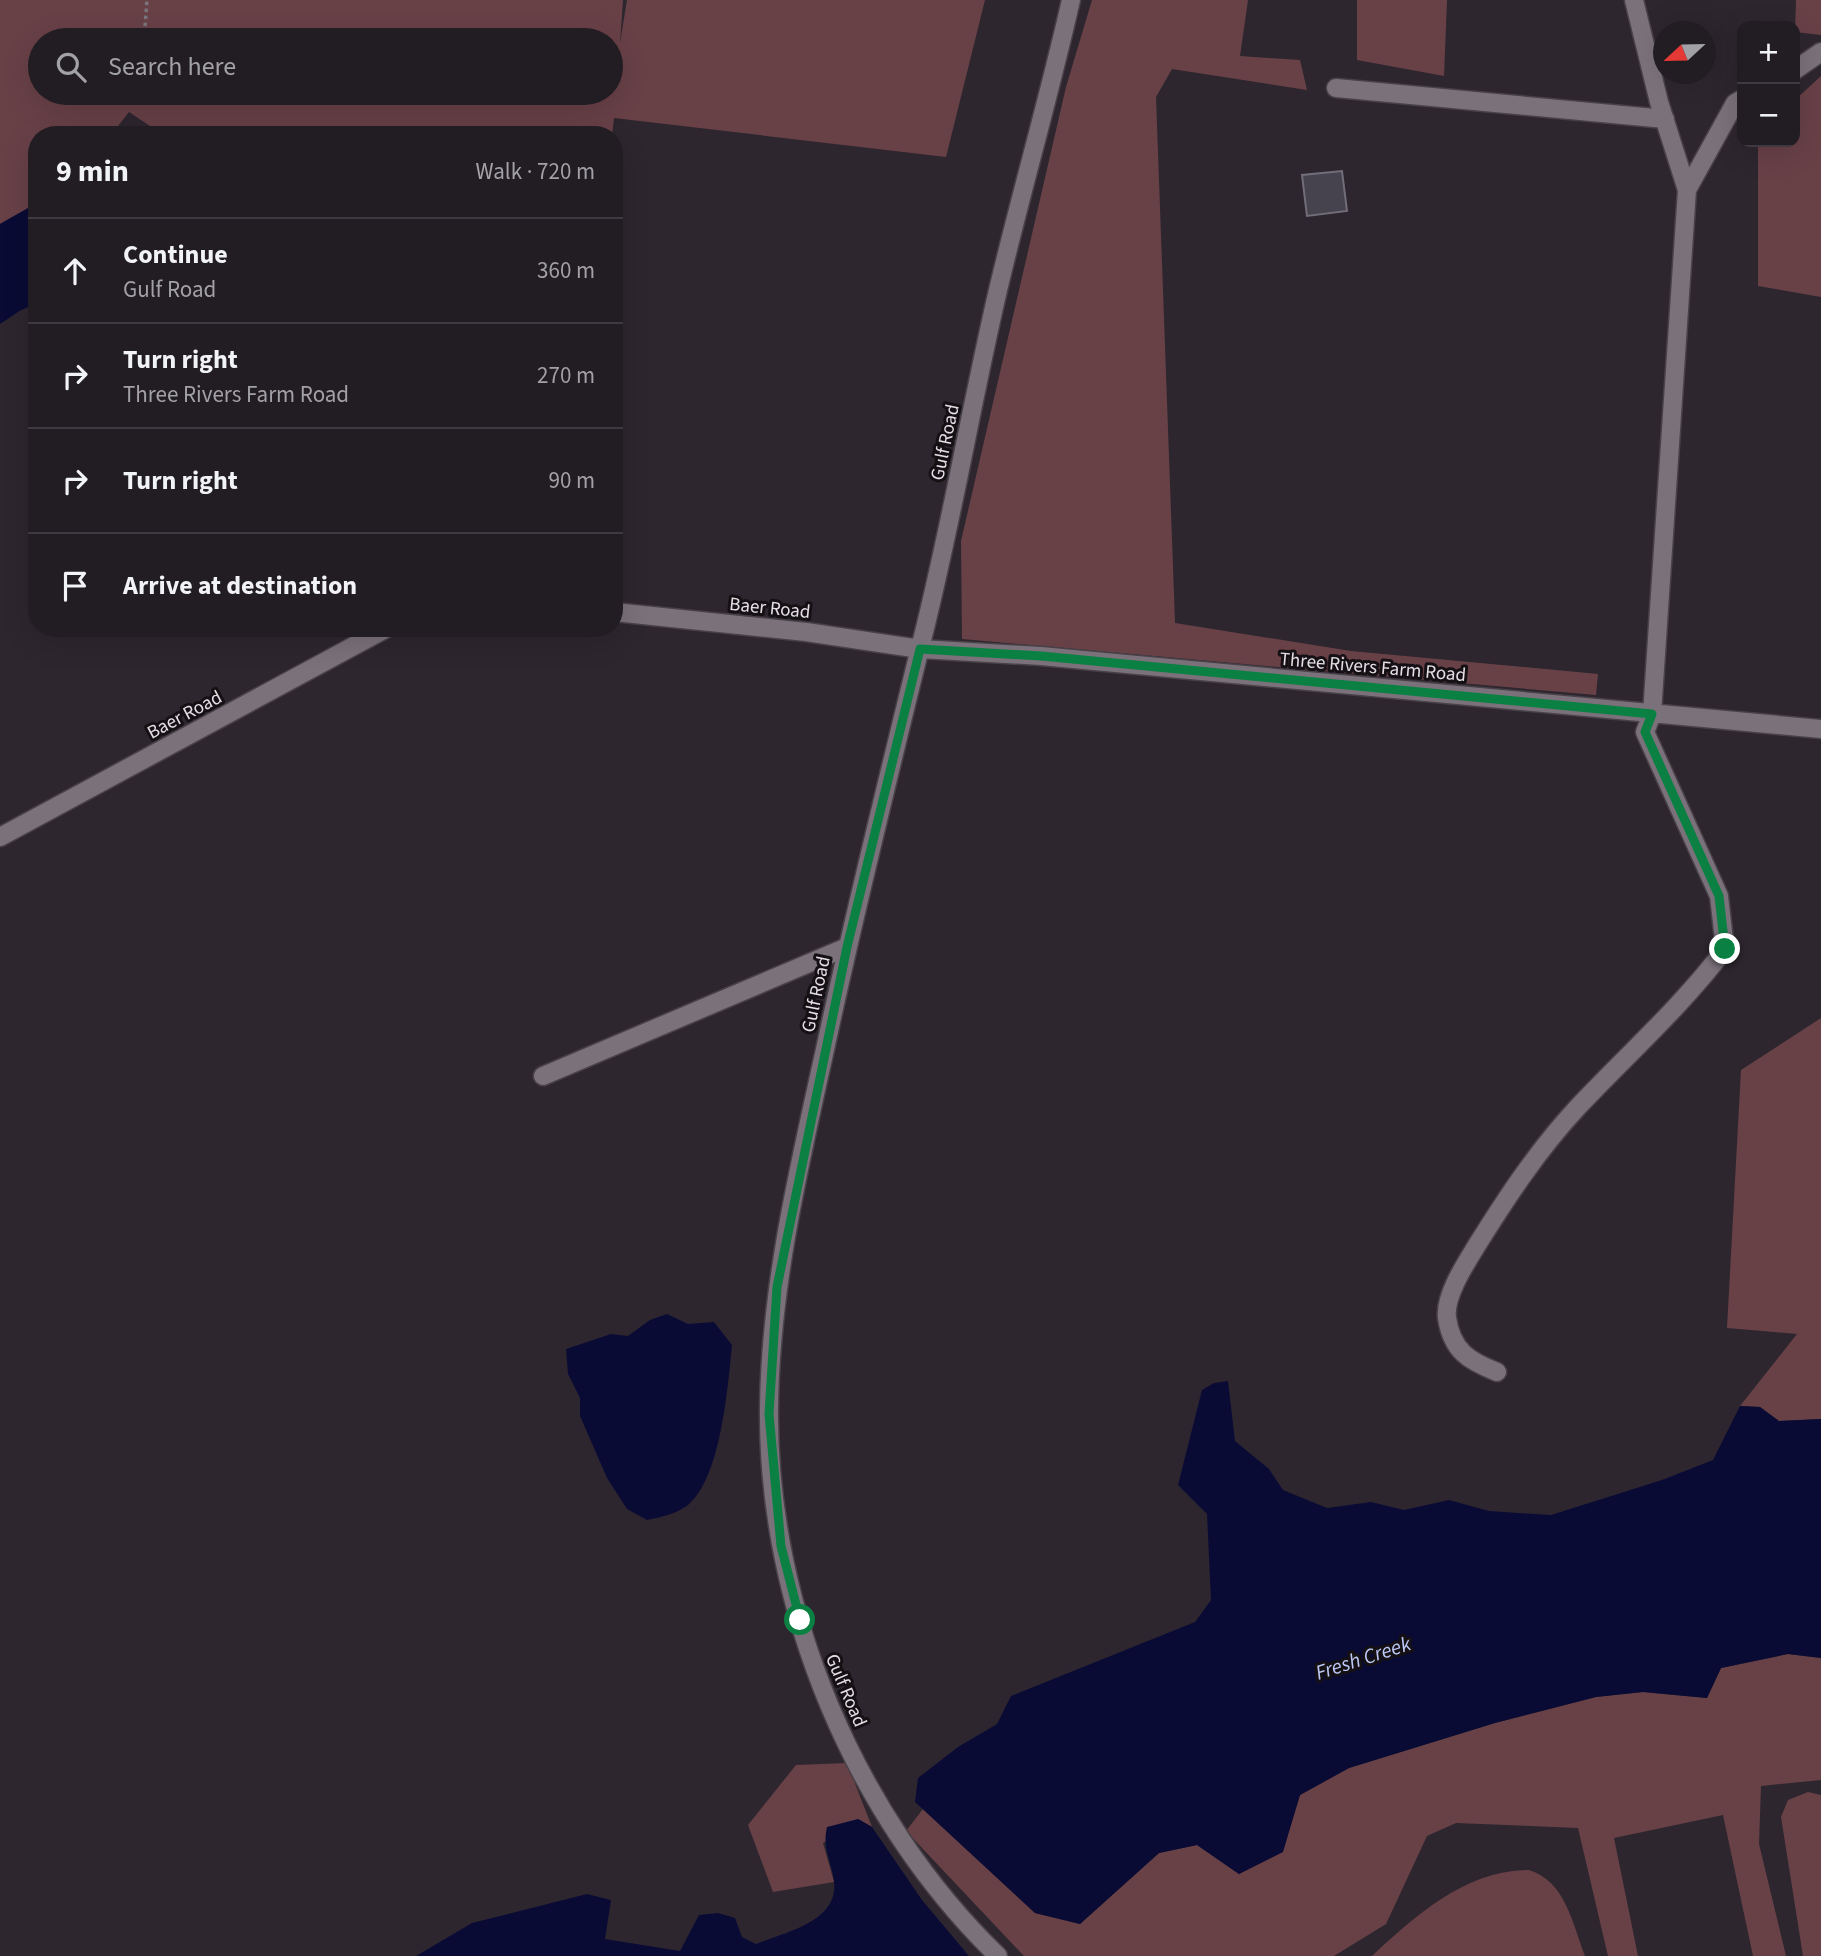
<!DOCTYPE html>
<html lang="en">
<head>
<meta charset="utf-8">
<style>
  body { margin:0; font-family:"Source Sans 3",sans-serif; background:#2e2930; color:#f1f3f6 }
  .controls { position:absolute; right:21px; top:21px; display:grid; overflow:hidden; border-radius:14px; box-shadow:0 7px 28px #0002 }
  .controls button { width:63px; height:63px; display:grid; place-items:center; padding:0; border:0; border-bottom:2px solid #3f3a41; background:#221c23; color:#f1f3f6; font:35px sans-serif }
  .compass { position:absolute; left:1653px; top:21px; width:63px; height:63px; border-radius:50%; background:#221c23; box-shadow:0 7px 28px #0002; rotate:248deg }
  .stop { position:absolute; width:21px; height:21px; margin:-16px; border:5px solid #0b8043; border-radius:50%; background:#fff }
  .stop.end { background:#0b8043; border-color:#fff; box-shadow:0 2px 7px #0008 }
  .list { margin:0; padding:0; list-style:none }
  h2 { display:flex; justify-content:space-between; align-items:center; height:91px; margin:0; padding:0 28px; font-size:30px }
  h2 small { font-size:23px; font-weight:400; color:#a2a1a6 }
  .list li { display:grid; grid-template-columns:46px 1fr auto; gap:21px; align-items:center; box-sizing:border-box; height:105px; padding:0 28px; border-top:2px solid #3f3a41 }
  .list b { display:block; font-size:26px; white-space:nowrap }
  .list p { margin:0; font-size:23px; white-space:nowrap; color:#a2a1a6 }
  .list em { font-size:23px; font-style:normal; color:#a2a1a6 }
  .icon { flex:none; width:38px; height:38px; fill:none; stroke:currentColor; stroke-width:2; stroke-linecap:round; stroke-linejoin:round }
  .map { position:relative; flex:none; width:1821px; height:1956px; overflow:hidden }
  .search { position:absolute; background:#221c23; box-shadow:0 7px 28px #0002; left:28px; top:28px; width:595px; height:77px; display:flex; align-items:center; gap:18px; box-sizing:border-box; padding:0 24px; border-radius:38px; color:#a2a1a6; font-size:26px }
  .panel { position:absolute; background:#221c23; box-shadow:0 7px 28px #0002; left:28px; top:126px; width:595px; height:511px; border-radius:28px }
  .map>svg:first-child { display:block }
  .green { fill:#684147; fill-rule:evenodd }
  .water { fill:#0a0b35 }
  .building { fill:#46424e; stroke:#716e7a; stroke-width:2 }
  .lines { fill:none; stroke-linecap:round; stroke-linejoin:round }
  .minor-casing { stroke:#484148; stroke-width:21 }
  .path { stroke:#7b747c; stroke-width:3.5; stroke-dasharray:3.5 3.5; stroke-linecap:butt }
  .minor { stroke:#7a717b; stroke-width:18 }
  .route { stroke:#0b8043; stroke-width:9 }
  .labels { text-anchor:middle; stroke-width:6; stroke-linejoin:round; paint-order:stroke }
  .street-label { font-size:19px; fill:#e5dfe5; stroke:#141014 }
  .water-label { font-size:21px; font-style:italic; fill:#bdc8f7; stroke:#141014 }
</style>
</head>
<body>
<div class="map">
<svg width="1821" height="1956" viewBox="0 0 1821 1956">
  <rect width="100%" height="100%" fill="#2e262f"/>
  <path class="green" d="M0,0H623L620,43L627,0H985L946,157L614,118L612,135H155L153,128L129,112L111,135H37V203L0,224ZM40,40H611V93H40Z
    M1092,0H1248L1240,56L1300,60L1307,90L1172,69L1156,97L1175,623L1351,651L1598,674L1596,695L962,639L961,541L1066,87Z
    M1357,0H1447L1444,76L1357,60Z
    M1796,0H1821V35L1795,32Z
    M1821,76V297L1758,286V142H1795V100Z
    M1821,1018V1419L1779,1421L1760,1407L1740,1406L1797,1334L1727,1328L1741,1070Z
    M1788,1654L1821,1658V1780L1761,1786L1759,1844L1786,1956H1753L1723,1815L1614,1838L1638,1956H1608L1578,1828L1456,1823L1427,1836L1386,1924L1334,1956H1024L906,1831L923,1809L1035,1913L1080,1924L1159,1853L1197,1845L1239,1874L1282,1852L1300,1795L1349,1768L1495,1723L1596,1697L1643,1692L1707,1698L1721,1668Z
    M847,1763L872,1827L858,1819L823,1843L834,1882L773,1892L748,1825L796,1765Z
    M1808,1792L1821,1795V1956H1803L1781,1817L1788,1800Z
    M1529,1870C1566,1882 1572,1923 1585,1956H1372C1416,1915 1466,1870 1529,1870Z"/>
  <path class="water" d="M37,203V304L21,310L0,324V224Z
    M667,1314L688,1324L714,1322L732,1345C728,1386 721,1478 688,1505C676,1514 662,1517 647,1520L627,1509L607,1478L580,1416V1398L568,1374L566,1349L611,1334L628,1336L650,1320Z
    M1228,1381L1235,1441L1269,1469L1283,1490L1327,1508L1371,1502L1404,1510L1449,1500L1489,1511L1551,1515L1662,1480L1713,1460L1740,1406L1760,1407L1779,1421L1821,1419V1658L1788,1654L1721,1668L1707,1698L1643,1692L1596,1697L1495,1723L1349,1768L1300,1795L1283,1852L1239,1874L1197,1845L1159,1853L1080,1924L1035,1913L915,1802L918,1778L958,1747L997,1724L1011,1696L1195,1622L1211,1600L1207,1514L1178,1485L1202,1390L1214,1383Z
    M858,1819L872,1827L922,1900L969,1956H416L472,1923L587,1894L611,1900L605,1939L680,1951L699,1915L718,1913L735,1918L742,1937L756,1944C785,1932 839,1922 834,1881C831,1859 822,1850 827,1827Z"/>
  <path class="building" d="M1342,171L1347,211L1307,216L1302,175Z"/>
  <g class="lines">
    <g class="minor-casing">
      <path id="minor" d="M1634,0L1659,102L1687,190
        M1795,70L1821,52
        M1336,88L1665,119
        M614,612L806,632L920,649L1041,656L1821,729
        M0,837L387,628
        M543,1076L847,947
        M1497,1372C1469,1361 1452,1351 1447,1318C1444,1296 1466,1263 1477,1245C1507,1197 1538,1150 1577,1108C1627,1055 1681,1007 1725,949L1719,896L1645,732L1652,714L1687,190L1735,103L1742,99
        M998,1956C856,1819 767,1608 769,1409C770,1289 798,1171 824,1054C853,919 886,786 919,652C950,533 970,410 998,290C1021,193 1049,97 1071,0"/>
    </g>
    <path class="path" d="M144,40L147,0
      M139,100L140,93"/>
    <use href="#minor" class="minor"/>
  </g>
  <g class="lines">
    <path class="route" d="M800,1620L781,1546L769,1414L777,1287L847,947L920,649L1041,656L1652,714L1645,732L1719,896L1725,949"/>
  </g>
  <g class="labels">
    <g class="street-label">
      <text transform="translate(944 442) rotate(-78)" y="7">Gulf Road</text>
      <text transform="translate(770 607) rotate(6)" y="7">Baer Road</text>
      <text transform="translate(1373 666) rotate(5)" y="7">Three Rivers Farm Road</text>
      <text transform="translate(184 714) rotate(-28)" y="7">Baer Road</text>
      <text transform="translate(815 994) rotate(-78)" y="7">Gulf Road</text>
      <text transform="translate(847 1690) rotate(67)" y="7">Gulf Road</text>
    </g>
    <g class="water-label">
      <text transform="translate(1363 1658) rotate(-18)" y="7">Fresh Creek</text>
    </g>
  </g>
</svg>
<div class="controls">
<button>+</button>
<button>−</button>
</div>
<svg class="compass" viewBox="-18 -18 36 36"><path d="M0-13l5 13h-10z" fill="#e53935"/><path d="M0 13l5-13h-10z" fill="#a2a1a6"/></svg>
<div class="stop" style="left:800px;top:1620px"></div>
<div class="stop end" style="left:1725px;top:949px"></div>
<div class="search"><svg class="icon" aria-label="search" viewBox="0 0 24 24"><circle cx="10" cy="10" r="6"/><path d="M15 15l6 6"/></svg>Search here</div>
<section class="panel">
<h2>9 min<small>Walk · 720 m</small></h2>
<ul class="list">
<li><svg class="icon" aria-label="ahead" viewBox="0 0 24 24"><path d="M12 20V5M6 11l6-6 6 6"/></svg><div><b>Continue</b><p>Gulf Road</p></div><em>360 m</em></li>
<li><svg class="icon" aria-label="right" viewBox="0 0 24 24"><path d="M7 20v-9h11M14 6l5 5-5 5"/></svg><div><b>Turn right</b><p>Three Rivers Farm Road</p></div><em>270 m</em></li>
<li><svg class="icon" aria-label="right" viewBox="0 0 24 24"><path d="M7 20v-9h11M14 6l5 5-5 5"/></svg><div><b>Turn right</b></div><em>90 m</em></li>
<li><svg class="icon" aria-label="arrive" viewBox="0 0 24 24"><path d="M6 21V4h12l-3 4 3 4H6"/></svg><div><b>Arrive at destination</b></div></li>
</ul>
</section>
</div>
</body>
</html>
